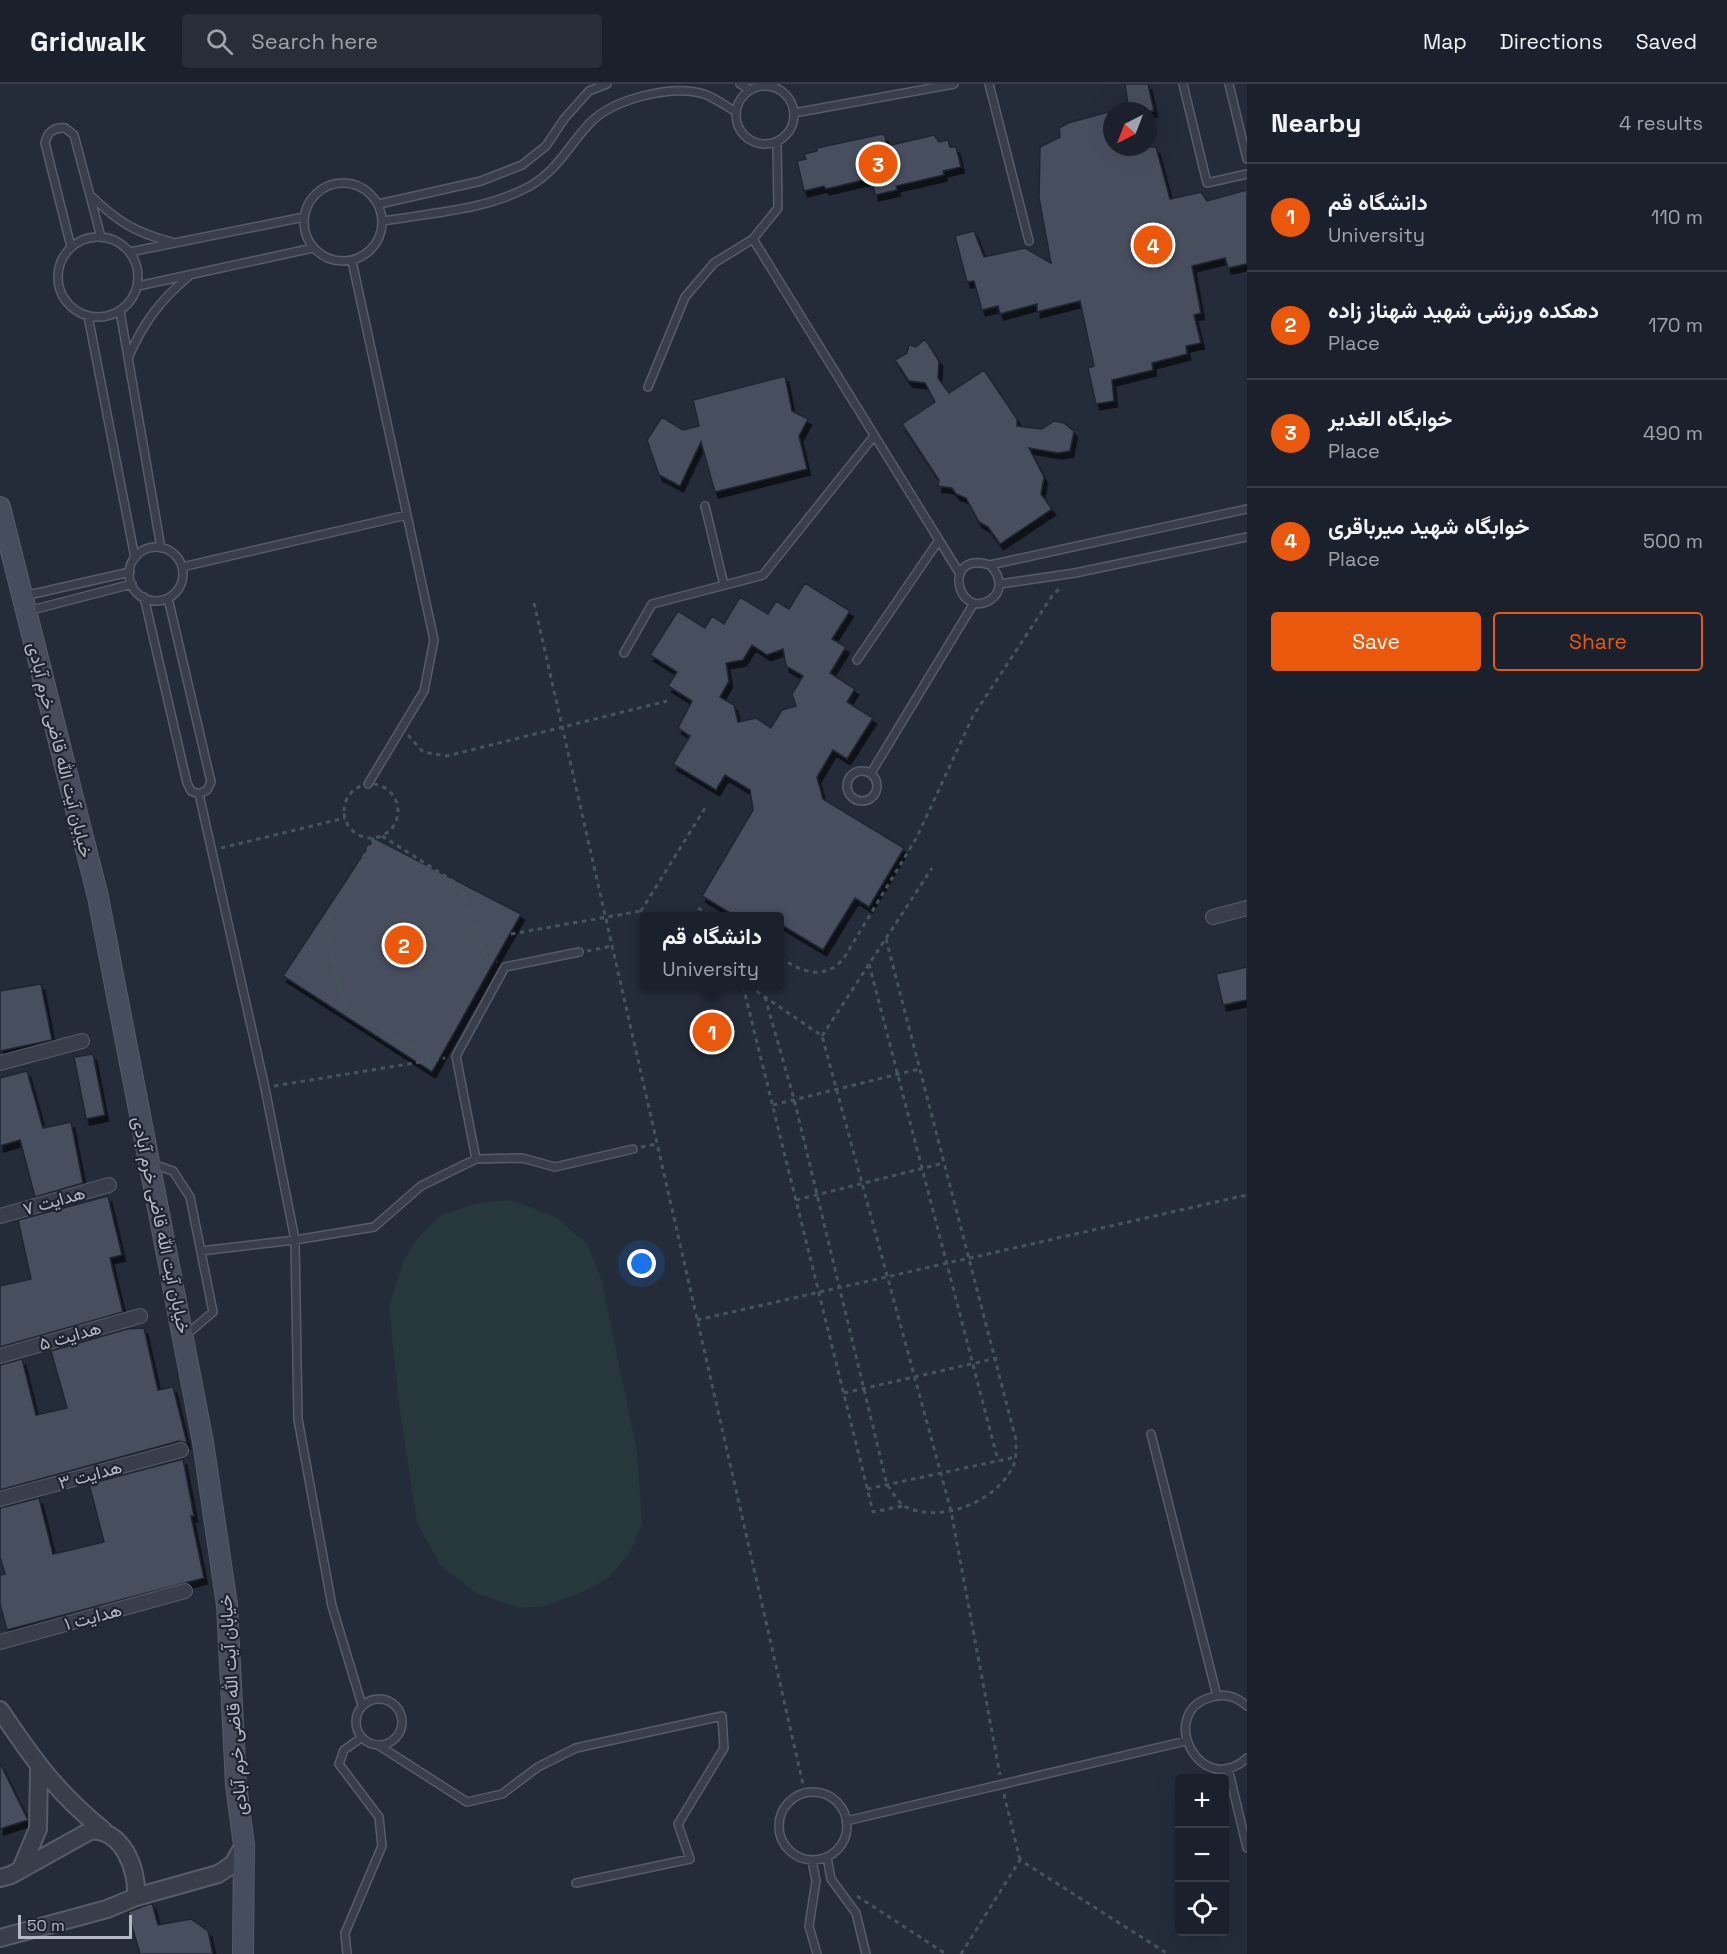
<!DOCTYPE html>
<html lang="en">
<head>
<meta charset="utf-8">
<style>
  body { margin:0; font-family:"Space Grotesk",Vazirmatn,sans-serif; background:#282e38; color:#f1f3f6 }
  .controls { position:absolute; right:18px; bottom:18px; display:grid; overflow:hidden; border-radius:6px; box-shadow:0 6px 24px #0002 }
  .controls button { width:54px; height:54px; display:grid; place-items:center; padding:0; border:0; border-bottom:2px solid #393e48; background:#1b212c; color:#f1f3f6; font:30px sans-serif }
  .compass { position:absolute; left:1103px; top:18px; width:54px; height:54px; border-radius:50%; background:#1b212c; box-shadow:0 6px 24px #0002; rotate:222deg }
  .scale { position:absolute; left:18px; bottom:15px; width:114px; box-sizing:border-box; padding-left:6px; border:3px solid #b3b9c6; border-top:0; font-size:16px; line-height:21px; white-space:nowrap; color:#b3b9c6; -webkit-text-stroke:4px #1d2430; paint-order:stroke }
  .you { position:absolute; left:642px; top:1180px; width:21px; height:21px; margin:-15px; border:4px solid #fff; border-radius:50%; background:#1a73e8; box-shadow:0 0 0 9px #1a73e833 }
  .badge { display:grid; place-items:center; width:39px; height:39px; border-radius:50%; background:#ea580c; color:#fff; font-size:20px; font-weight:700 }
  .pin { position:absolute; translate:-50% -50%; border:3px solid #fff; box-shadow:0 2px 6px #0006 }
  .popup { position:absolute; left:640px; top:828px; width:144px; height:78px; box-sizing:border-box; display:grid; place-content:center; border-radius:6px; background:#1b212c; filter:drop-shadow(0 2px 4px #0005); font-size:20px; white-space:nowrap; color:#a0a3a9 }
  .popup b { font-size:22px; color:#f1f3f6 }
  .popup::after { content:''; position:absolute; left:50%; top:100%; margin-left:-12px; border:12px solid transparent; border-top-color:#1b212c }
  .list { margin:0; padding:0; list-style:none }
  h2 { display:flex; justify-content:space-between; align-items:center; height:78px; margin:0; padding:0 24px; font-size:26px }
  h2 small { font-size:20px; font-weight:400; color:#a0a3a9 }
  .list li { display:grid; grid-template-columns:39px 1fr auto; gap:18px; align-items:center; box-sizing:border-box; height:108px; padding:0 24px; border-top:2px solid #393e48 }
  .list b { display:block; font-size:22px; white-space:nowrap }
  .list p { margin:0; font-size:20px; white-space:nowrap; color:#a0a3a9 }
  .list em { font-size:20px; font-style:normal; color:#a0a3a9 }
  .actions { display:flex; gap:12px; padding:18px 24px }
  .actions a { flex:1; padding:14px 0; border:2px solid #ea580c; border-radius:6px; text-align:center; font-size:21px; color:#ea580c }
  .actions .main { background:#ea580c; color:#fff }
  .icon { flex:none; width:33px; height:33px; fill:none; stroke:currentColor; stroke-width:2; stroke-linecap:round; stroke-linejoin:round }
  .map { position:relative; flex:none; width:1247px; height:1870px; overflow:hidden }
  header { display:flex; align-items:center; gap:36px; box-sizing:border-box; height:84px; padding:0 30px; background:#1b212c; border-bottom:2px solid #393e48 }
  header strong { font-size:28px }
  nav { display:flex; gap:33px; margin-inline-start:auto; font-size:21px }
  .search { width:420px; height:54px; background:#282e38; display:flex; align-items:center; gap:15px; box-sizing:border-box; padding:0 21px; border-radius:6px; color:#a0a3a9; font-size:22px }
  main { display:flex }
  aside { flex:1; background:#1b212c }
  .map>svg:first-child { display:block }
  .green { fill:#26383b }
  .building { fill:#464f5e; stroke:#1f2632; stroke-width:1.5; fill-rule:evenodd; filter:url(#shadow) }
  .lines { fill:none; stroke-linecap:round; stroke-linejoin:round }
  .service-casing { stroke:#565c69; stroke-width:10 }
  .minor-casing { stroke:#565c69; stroke-width:16 }
  .tertiary-casing { stroke:#565c69; stroke-width:20 }
  .secondary-casing { stroke:#565c69; stroke-width:22 }
  .path { stroke:#445559; stroke-width:3; stroke-dasharray:4.5 4.5; stroke-linecap:butt }
  .service { stroke:#383f4b; stroke-width:7 }
  .minor { stroke:#383f4b; stroke-width:14 }
  .tertiary { stroke:#383f4b; stroke-width:16 }
  .secondary { stroke:#464d5d; stroke-width:20 }
  .labels { text-anchor:middle; stroke-width:4.5; stroke-linejoin:round; paint-order:stroke }
  .street-label { font-size:18px; fill:#b3b9c6; stroke:#1d2430 }
</style>
</head>
<body>
<header>
<strong>Gridwalk</strong>
<div class="search"><svg class="icon" aria-label="search" viewBox="0 0 24 24"><circle cx="10" cy="10" r="6"/><path d="M15 15l6 6"/></svg>Search here</div>
<nav><a>Map</a><a>Directions</a><a>Saved</a></nav>
</header>
<main>
<div class="map">
<svg width="1247" height="1870" viewBox="0 0 1247 1870">
  <defs>
    <filter id="shadow"><feDropShadow dx="3.5" dy="6" stdDeviation="0" flood-color="#0009"/></filter>
  </defs>
  <rect width="100%" height="100%" fill="#242c3a"/>
  <path class="green" d="M510,1116L556,1133L587,1160L601,1193L637,1368L642,1440L631,1466L610,1493L585,1507L546,1522L520,1524L476,1509L440,1481L417,1438L400,1328L389,1223L404,1176L419,1152L442,1131L478,1119Z"/>
  <path class="building" d="M1125,0H1148L1154,27H1129Z
    M1112,27V63H1156L1170,115L1201,108L1207,117L1247,106V180L1228,184L1225,174L1192,182L1201,229L1194,231L1201,259L1186,262L1187,270L1152,279L1153,286L1112,296L1114,317L1096,320L1088,284L1094,282L1080,217L1037,228V220L1000,230L998,222L982,226L974,197L967,198L955,152L974,147L984,173L1025,164L1051,179L1039,114L1040,63L1060,53L1059,44L1068,39Z
    M882,50L885,52L887,62L934,51L939,58L948,56L950,63H956L961,83L943,87L944,91L896,102L897,106L875,111L872,94L826,105L824,102L804,107L797,77L806,75L804,70L817,67V64Z
    M925,255L939,277L938,294L949,309L984,286L1017,335V342L1042,345L1054,337L1064,339L1074,347L1070,367L1058,369L1029,364L1044,393L1041,410L1052,425L1000,460L988,443L979,438L966,414L956,410L952,404L938,402L939,396L902,340L935,318L925,299L909,297L895,276L907,269L909,261L916,263Z
    M785,292L792,327L808,335L799,352L807,385L715,408L701,358L680,402L659,391L647,356L662,333L683,346L699,342L693,316Z
    M805,499L850,527L832,555L846,563L830,589L855,605L847,618L873,634L847,675L833,666L817,693L823,715L904,764L869,823L855,814L823,866L780,840V832H735L702,812L753,726L750,706L725,691L716,706L673,680L690,652L678,644L692,617L668,602L677,588L650,571L678,527L705,544L712,532L724,540L740,513L768,530L776,517L789,525ZM752,561L767,571L783,565L786,582L803,592L792,610L796,622L782,626L771,644L756,634L738,638L734,621L720,613L729,597L726,579L743,576Z
    M374,754L521,830L432,988L283,892Z
    M1247,883V916L1223,921L1216,890Z
    M41,900L52,956L0,967V907Z
    M93,970L105,1031L86,1035L74,973Z
    M27,987L43,1044L71,1038L83,1099L35,1113L20,1056L0,1062V994Z
    M108,1112L122,1171L110,1174L123,1228L0,1263V1202L31,1195L18,1136Z
    M144,1244L158,1306L173,1303L187,1359L179,1357L0,1406V1281L22,1275L36,1331L67,1324L51,1267L127,1245Z
    M183,1375L194,1432H191L204,1494L7,1546L0,1520V1491L5,1490L0,1473V1424L39,1414L53,1470L104,1458L89,1400Z
    M0,1679L28,1736L0,1745Z
    M152,1819L158,1841L191,1835L208,1847L213,1870H140L128,1828Z"/>
  <g class="lines">
    <g class="service-casing">
      <path id="service" d="M740,0L750,6
        M989,0L1029,157
        M1183,0L1207,99L1247,90
        M1229,0L1247,75
        M736 31a29 29 0 1 1 58 0a29 29 0 1 1-58 0Z
        M794,29L954,0
        M304 138a39 39 0 1 1 78 0a39 39 0 1 1-78 0Z
        M90,111C117,137 135,149 172,158
        M379,120L481,97L522,81L546,62L564,35L589,7L607,0
        M383,137C431,129 487,126 530,102C559,85 568,62 590,39C613,15 672,0 704,10C715,14 726,22 736,28
        M58 193a40 40 0 1 1 80 0a40 40 0 1 1-80 0Z
        M753,155L960,490
        M71,163L45,59C47,48 54,43 65,44L74,51L101,153
        M130,168L304,133
        M352,177L434,556L424,607L368,700
        M138,202L313,164
        M120,227L161,464
        M88,232L135,474
        M128,274C143,240 159,217 188,193
        M648,303L685,213L714,179L753,155L778,124L777,58
        M705,422L724,501
        M129 490a27 27 0 1 1 54 0a27 27 0 1 1-54 0Z
        M990,481C1000,491 1004,507 990,516C957,536 941,466 990,481L1247,425
        M182,483L407,431
        M1000,500L1075,489L1247,453
        M24,512L130,488
        M144,513L187,699L191,707L199,710L207,706L211,698L168,514
        M28,527L132,500
        M624,569L652,520L763,491L874,352
        M857,576L939,456
        M847 702a15 15 0 1 1 30 0a15 15 0 1 1-30 0Z
        M871,689L974,519
        M199,710L265,1004L295,1156L298,1335L332,1522L362,1621
        M476,1075L456,972L505,883L579,868
        M153,1080L173,1087L190,1113L213,1228L186,1251
        M201,1167L295,1156L374,1143L421,1102L476,1075L522,1074L555,1083L633,1065
        M1151,1350L1217,1612
        M356 1638a23 23 0 1 1 46 0a23 23 0 1 1-46 0Z
        M1247,1622C1237,1613 1225,1609 1212,1613C1155,1628 1201,1716 1247,1674
        M378,1661L467,1718L502,1710L538,1683L576,1664L722,1632L724,1664L678,1740L690,1775L576,1799
        M1228,1684L1247,1764
        M779 1742a34 34 0 1 1 68 0a34 34 0 1 1-68 0Z
        M846,1737L1186,1657
        M827,1773L831,1795L856,1829L866,1870
        M812,1776L816,1797L809,1842L817,1870
        M347,1870L345,1849L382,1762L379,1733L339,1680L344,1666L361,1654"/>
    </g>
    <g class="minor-casing">
      <path id="minor" d="M1213,833L1247,824
        M0,979L82,957
        M0,1132L109,1101
        M0,1272L140,1232
        M0,1415L181,1366
        M0,1558L185,1507"/>
    </g>
    <g class="tertiary-casing">
      <path id="tertiary" d="M0,1626C33,1675 56,1708 103,1746
        M21,1785L38,1745L39,1685
        M0,1794L11,1791L90,1747C122,1744 138,1785 136,1813
        M0,1854L107,1825L136,1813L218,1790L233,1780L244,1761"/>
    </g>
    <g class="secondary-casing">
      <path id="secondary" d="M0,423L98,813L203,1358L227,1521L236,1701L244,1761L243,1870"/>
    </g>
    <path class="path" d="M534,519L805,1709
      M408,651L423,668L447,672L667,617
      M344 727a27 27 0 1 1 54 0a27 27 0 1 1-54 0Z
      M382,752L461,802L484,870L497,878
      M374,754L325,841L345,923L433,976
      M221,764L345,734
      M698,824L712,832
      M649,832L641,827L705,724
      M511,850L641,827
      M587,867L612,862
      M780,874C802,887 824,898 844,874L917,753L973,632L1052,512L1061,503
      M869,880L998,1377
      M743,902L873,1428L903,1422
      M749,902L822,952L951,1427L1000,1691
      M765,913L794,1015L887,1401C892,1407 898,1418 904,1422C939,1440 991,1419 1010,1388C1017,1378 1016,1368 1016,1356L886,855
      M822,952L932,784
      M274,1002L445,974
      M773,1021L919,985
      M641,1063L657,1060
      M796,1116L944,1079
      M697,1236L1247,1111
      M844,1309L997,1274
      M867,1405L1016,1373
      M1004,1710L1020,1776
      M857,1812L946,1870
      M961,1870L1020,1776L1168,1870"/>
    <use href="#service" class="service"/>
    <use href="#minor" class="minor"/>
    <use href="#tertiary" class="tertiary"/>
    <use href="#secondary" class="secondary"/>
  </g>
  <g class="labels">
    <g class="street-label">
      <text transform="translate(60 666) rotate(76)" y="6">خیابان آیت الله قاضی خرم آبادی</text>
      <text transform="translate(54 1117) rotate(-16)" y="6">هدایت ۷</text>
      <text transform="translate(161 1141) rotate(78)" y="6">خیابان آیت الله قاضی خرم آبادی</text>
      <text transform="translate(70 1252) rotate(-16)" y="6">هدایت ۵</text>
      <text transform="translate(90 1391) rotate(-15)" y="6">هدایت ۳</text>
      <text transform="translate(93 1533) rotate(-15)" y="6">هدایت ۱</text>
      <text transform="translate(233 1621) rotate(-94)" y="6">خیابان آیت الله قاضی خرم آبادی</text>
    </g>
  </g>
</svg>
<div class="controls">
<button>+</button>
<button>−</button>
<button><svg class="icon" aria-label="locate" viewBox="0 0 24 24"><circle cx="12" cy="12" r="6"/><path d="M12 2v4M12 18v4M2 12h4M18 12h4"/></svg></button>
</div>
<svg class="compass" viewBox="-18 -18 36 36"><path d="M0-13l5 13h-10z" fill="#e53935"/><path d="M0 13l5-13h-10z" fill="#a0a3a9"/></svg>
<div class="scale">50 m</div>
<div class="you"></div>
<div class="pin badge" style="left:712px;top:948px">1</div>
<div class="popup"><b>دانشگاه قم</b>University</div>
<div class="pin badge" style="left:404px;top:861px">2</div>
<div class="pin badge" style="left:878px;top:80px">3</div>
<div class="pin badge" style="left:1153px;top:161px">4</div>
</div>
<aside>
<h2>Nearby<small>4 results</small></h2>
<ul class="list">
<li><span class="badge">1</span><div><b>دانشگاه قم</b><p>University</p></div><em>110 m</em></li>
<li><span class="badge">2</span><div><b>دهکده ورزشی شهید شهناز زاده</b><p>Place</p></div><em>170 m</em></li>
<li><span class="badge">3</span><div><b>خوابگاه الغدیر</b><p>Place</p></div><em>490 m</em></li>
<li><span class="badge">4</span><div><b>خوابگاه شهید میرباقری</b><p>Place</p></div><em>500 m</em></li>
</ul>
<div class="actions"><a class="main">Save</a><a>Share</a></div>
</aside>
</main>
</body>
</html>
